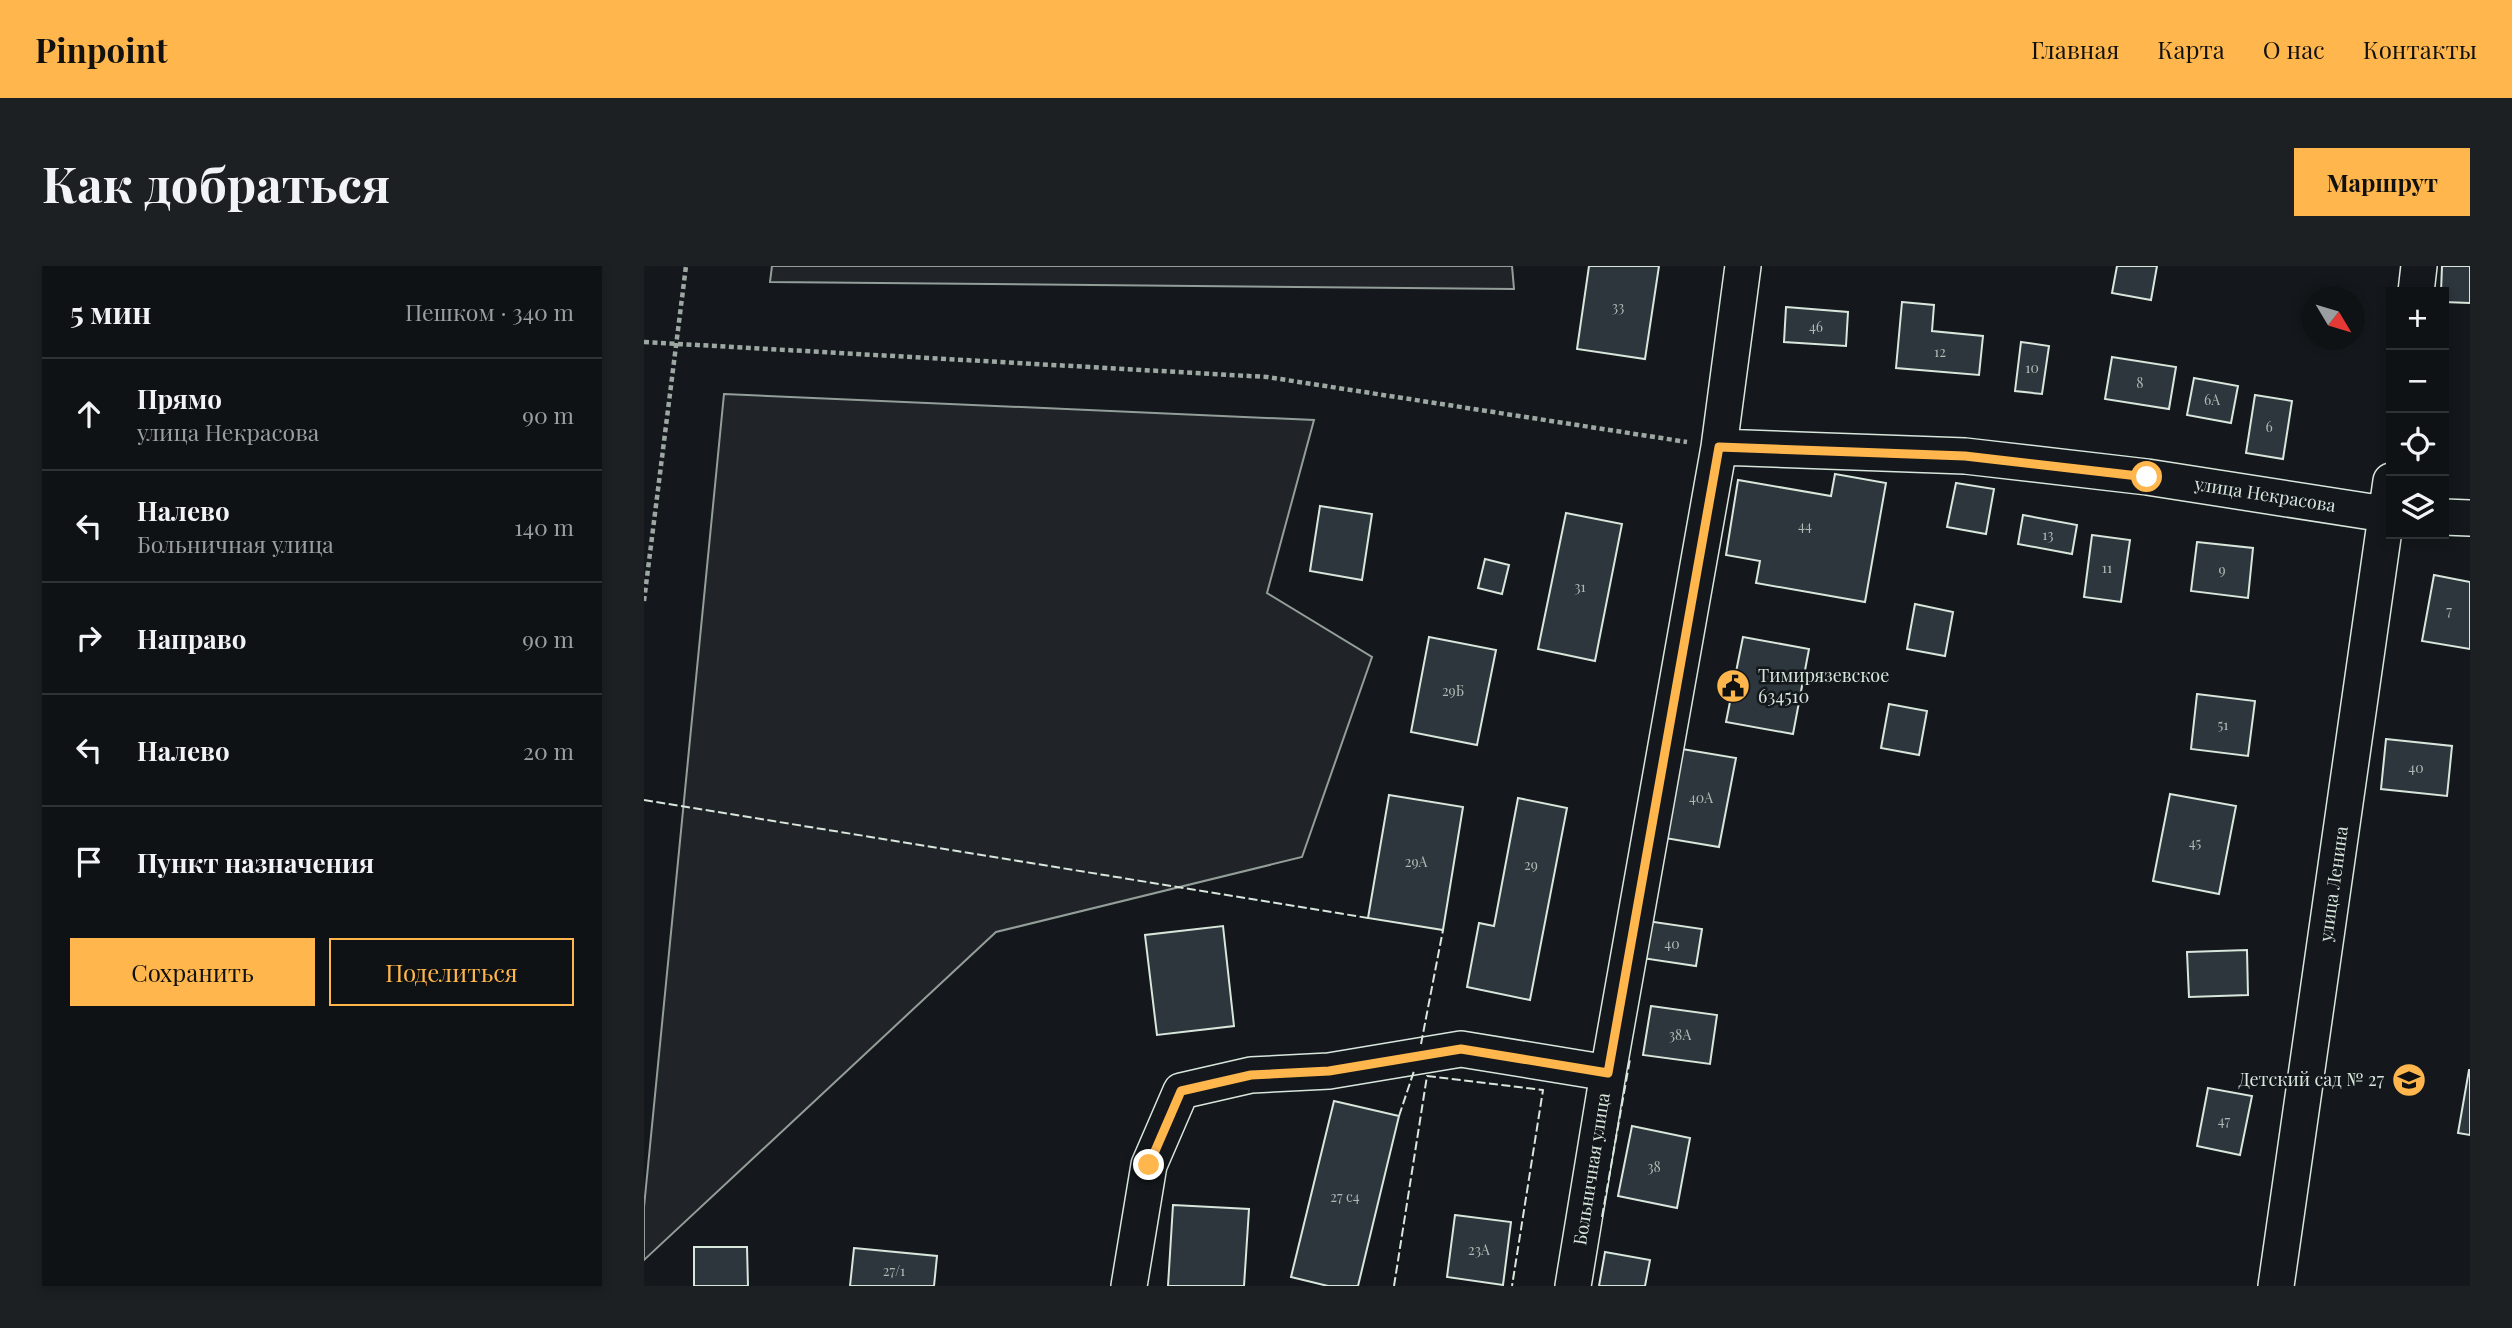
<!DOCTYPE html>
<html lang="ru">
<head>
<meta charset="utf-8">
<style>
  body { margin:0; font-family:"Playfair Display",serif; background:#1d2022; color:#f1f3f6 }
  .controls { position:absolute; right:21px; top:21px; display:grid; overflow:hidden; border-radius:0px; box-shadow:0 4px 10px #0003 }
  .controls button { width:63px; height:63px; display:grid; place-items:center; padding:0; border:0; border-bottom:2px solid #2f3234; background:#0f1215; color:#f1f3f6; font:35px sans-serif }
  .compass { position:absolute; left:1658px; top:21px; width:63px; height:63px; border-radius:50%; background:#0f1215; box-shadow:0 4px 10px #0003; rotate:128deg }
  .stop { position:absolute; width:21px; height:21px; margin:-16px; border:5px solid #ffb74d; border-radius:50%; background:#fff }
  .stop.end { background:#ffb74d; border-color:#fff; box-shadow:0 2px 7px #0008 }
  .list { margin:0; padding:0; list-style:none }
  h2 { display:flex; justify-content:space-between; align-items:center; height:91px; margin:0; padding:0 28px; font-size:30px }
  h2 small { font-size:23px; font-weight:400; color:#9b9ea0 }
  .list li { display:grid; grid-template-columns:46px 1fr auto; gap:21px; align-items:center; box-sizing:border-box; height:112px; padding:0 28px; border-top:2px solid #2f3234 }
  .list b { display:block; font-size:26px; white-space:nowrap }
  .list p { margin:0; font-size:23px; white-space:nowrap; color:#9b9ea0 }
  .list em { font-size:23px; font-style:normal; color:#9b9ea0 }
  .actions { display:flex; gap:14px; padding:21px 28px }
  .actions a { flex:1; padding:16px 0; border:2px solid #ffb74d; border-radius:0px; text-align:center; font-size:24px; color:#ffb74d }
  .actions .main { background:#ffb74d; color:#111 }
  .icon { flex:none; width:38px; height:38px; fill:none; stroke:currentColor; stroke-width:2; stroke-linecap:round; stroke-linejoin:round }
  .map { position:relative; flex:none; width:1826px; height:1020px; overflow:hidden; border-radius:0px }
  header { display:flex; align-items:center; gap:42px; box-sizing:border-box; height:98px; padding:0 35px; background:#ffb74d; color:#111 }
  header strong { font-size:33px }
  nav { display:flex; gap:38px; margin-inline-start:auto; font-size:24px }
  .intro { display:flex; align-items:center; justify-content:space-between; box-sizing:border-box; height:168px; padding:0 42px }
  h1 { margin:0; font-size:49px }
  .button { padding:18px 32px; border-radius:0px; background:#ffb74d; color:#111; font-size:24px; font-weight:700 }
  main { display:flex; gap:42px; padding:0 42px }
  aside { flex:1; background:#0f1215; border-radius:0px; box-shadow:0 4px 10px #0003 }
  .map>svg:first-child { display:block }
  .green { fill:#202428; stroke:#939e99; stroke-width:2 }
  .building { fill:#2c363c; stroke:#d8e6dc; stroke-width:2 }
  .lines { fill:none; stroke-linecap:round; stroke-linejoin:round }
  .minor-casing { stroke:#d8e6dc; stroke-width:38 }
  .path { stroke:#9da8a2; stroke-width:4.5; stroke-dasharray:5 3.5; stroke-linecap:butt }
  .minor { stroke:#14181c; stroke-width:35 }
  .fence { stroke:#d8e6dc; stroke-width:2; stroke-dasharray:9 3.5; stroke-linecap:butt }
  .route { stroke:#ffb74d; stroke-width:9 }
  .labels { text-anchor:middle; stroke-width:5; stroke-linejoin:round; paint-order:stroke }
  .number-label { font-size:14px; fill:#adbab4 }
  .street-label { font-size:18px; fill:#d8e6dc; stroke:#14181c }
  .poi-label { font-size:18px; fill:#d8e6dc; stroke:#14181c; text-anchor:start }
</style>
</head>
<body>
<header>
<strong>Pinpoint</strong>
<nav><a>Главная</a><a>Карта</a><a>О нас</a><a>Контакты</a></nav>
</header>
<div class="intro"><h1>Как добраться</h1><a class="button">Маршрут</a></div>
<main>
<aside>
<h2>5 мин<small>Пешком · 340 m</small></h2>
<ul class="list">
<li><svg class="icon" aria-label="ahead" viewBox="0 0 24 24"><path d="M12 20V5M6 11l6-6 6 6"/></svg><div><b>Прямо</b><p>улица Некрасова</p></div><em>90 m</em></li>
<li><svg class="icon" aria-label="left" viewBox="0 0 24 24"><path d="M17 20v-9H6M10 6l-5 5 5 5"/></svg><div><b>Налево</b><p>Больничная улица</p></div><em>140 m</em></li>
<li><svg class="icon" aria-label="right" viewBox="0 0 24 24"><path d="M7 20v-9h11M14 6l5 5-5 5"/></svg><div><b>Направо</b></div><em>90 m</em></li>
<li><svg class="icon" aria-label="left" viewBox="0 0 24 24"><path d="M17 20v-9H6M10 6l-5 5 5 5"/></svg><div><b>Налево</b></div><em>20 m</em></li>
<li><svg class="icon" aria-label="arrive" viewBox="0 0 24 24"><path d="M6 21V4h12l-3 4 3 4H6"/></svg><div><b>Пункт назначения</b></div></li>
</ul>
<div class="actions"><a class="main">Сохранить</a><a>Поделиться</a></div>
</aside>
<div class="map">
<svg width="1826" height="1020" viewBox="0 0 1826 1020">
  <rect width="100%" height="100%" fill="#14181c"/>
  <path class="green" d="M128,0H868L870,23L126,16Z
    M80,128L670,154L623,327L728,391L658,591L352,666L0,994V941Z"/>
  <path class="building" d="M945,0H1015L1001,93L933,83Z
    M1473,0H1513L1507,34L1468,27Z
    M1798,0H1826V37L1800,36V26H1797Z
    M1258,36L1290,39L1288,65L1339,70L1335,109L1252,102Z
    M1142,41L1204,46L1202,80L1140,76Z
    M1377,76L1405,80L1398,128L1371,125Z
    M1468,91L1532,101L1525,143L1461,133Z
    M1550,112L1594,120L1587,157L1543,149Z
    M1611,129L1648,135L1639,193L1602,187Z
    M1191,208L1242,217L1221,336L1112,317L1116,295L1082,289L1094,214L1187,230Z
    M1312,217L1350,223L1342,268L1303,261Z
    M676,240L728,248L718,314L666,305Z
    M922,247L978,258L951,395L894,383Z
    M1379,249L1433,259L1428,288L1374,278Z
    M1448,269L1486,274L1477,336L1440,331Z
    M1553,276L1609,282L1604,332L1547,325Z
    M841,293L865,299L858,328L834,322Z
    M1790,309L1826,316V383L1778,375Z
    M1271,338L1309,346L1301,390L1263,383Z
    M785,371L852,384L833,479L767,466Z
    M1099,371L1165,383L1149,468L1082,456Z
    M1553,428L1611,435L1604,490L1547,483Z
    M1245,438L1283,445L1275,489L1237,482Z
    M1742,473L1808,480L1803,530L1737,523Z
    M1038,483L1092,492L1075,581L1021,572Z
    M1526,528L1592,540L1575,628L1509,615Z
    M745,529L819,541L799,664L724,652Z
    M874,532L923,542L886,734L823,721L835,657L850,660Z
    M1003,655L1058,663L1052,700L998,692Z
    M579,660L590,760L513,769L501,669Z
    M1603,684L1604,729L1545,731L1543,686Z
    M1007,740L1073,749L1066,798L999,789Z
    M1825,804H1826V869L1814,867Z
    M1564,822L1608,830L1596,889L1553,880Z
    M690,835L755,850L714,1020H684L647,1011Z
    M988,860L1046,872L1033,942L974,930Z
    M529,939L605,943L600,1020H524Z
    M811,949L867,956L859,1019L803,1011Z
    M50,981H103L104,1020H50Z
    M210,982L293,990L290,1020H206Z
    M961,986L1006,994L1001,1020H955Z"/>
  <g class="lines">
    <g class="minor-casing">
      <path id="minor" d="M1772,26L1775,0
        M1075,181L1321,190L1503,211L1747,249
        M1800,251L1826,252
        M485,1020L505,899L537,825L607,809L685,805L817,783L964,807
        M929,1020L964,807L1075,181L1099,0
        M1632,1020L1747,215"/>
    </g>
    <path class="path" d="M0,76L623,111L1043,176
      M0,335L42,0"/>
    <use href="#minor" class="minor"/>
    <path class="fence" d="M0,534L724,652
      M777,778L799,664
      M755,850L770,805
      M958,951L986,793
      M750,1020L783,810L899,824L868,1020"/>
  </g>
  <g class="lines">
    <path class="route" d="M505,899L537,825L607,809L685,805L817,783L964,807L1075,181L1321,190L1503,211"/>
  </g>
  <defs>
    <g id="civic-disc" transform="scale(1.75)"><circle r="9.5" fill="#ffb74d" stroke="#14181c"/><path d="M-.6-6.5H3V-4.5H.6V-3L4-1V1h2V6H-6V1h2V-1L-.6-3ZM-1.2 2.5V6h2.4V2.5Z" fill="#111"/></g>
    <g id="school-disc" transform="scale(1.75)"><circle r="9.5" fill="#ffb74d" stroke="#14181c"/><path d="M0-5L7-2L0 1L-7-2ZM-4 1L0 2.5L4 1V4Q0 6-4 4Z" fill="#111"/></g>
  </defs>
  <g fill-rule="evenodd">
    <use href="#civic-disc" x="1089" y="420"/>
    <use href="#school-disc" x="1765" y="814"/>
  </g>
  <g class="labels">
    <g class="number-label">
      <text x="974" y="46">33</text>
      <text x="1172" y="66">46</text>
      <text x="1296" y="91">12</text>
      <text x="1388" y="107">10</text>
      <text x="1496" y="122">8</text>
      <text x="1568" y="139">6А</text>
      <text x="1625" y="166">6</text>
      <text x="1161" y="265">44</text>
      <text x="1404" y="274">13</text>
      <text x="1463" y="307">11</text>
      <text x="1578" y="309">9</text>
      <text x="936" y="326">31</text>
      <text x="1805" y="350">7</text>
      <text x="809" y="430">29Б</text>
      <text x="1579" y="464">51</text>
      <text x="1772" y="507">40</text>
      <text x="1057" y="537">40А</text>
      <text x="1551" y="582">45</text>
      <text x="772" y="601">29А</text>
      <text x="887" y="604">29</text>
      <text x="1028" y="683">40</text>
      <text x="1036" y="774">38А</text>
      <text x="1580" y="860">47</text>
      <text x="1010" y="906">38</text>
      <text x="701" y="936">27 с4</text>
      <text x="835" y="989">23А</text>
      <text x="250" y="1010">27/1</text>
    </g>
    <g class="street-label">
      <text transform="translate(1621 229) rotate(9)" y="6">улица Некрасова</text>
      <text transform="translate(1690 618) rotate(-82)" y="6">улица Ленина</text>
      <text transform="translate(948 903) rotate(-81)" y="6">Больничная улица</text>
    </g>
    <g class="poi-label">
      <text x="1114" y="416">Тимирязевское<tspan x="1114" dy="21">634510</tspan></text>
      <text x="1740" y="820" text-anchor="end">Детский сад № 27</text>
    </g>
  </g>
</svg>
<div class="controls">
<button>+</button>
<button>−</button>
<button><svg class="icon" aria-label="locate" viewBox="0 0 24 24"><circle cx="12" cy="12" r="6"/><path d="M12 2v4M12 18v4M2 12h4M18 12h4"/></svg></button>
<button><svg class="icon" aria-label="layers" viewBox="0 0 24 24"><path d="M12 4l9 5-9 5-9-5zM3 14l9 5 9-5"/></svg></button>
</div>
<svg class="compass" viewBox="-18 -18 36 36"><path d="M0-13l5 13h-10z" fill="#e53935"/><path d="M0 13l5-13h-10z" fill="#9b9ea0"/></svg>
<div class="stop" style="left:1503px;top:211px"></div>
<div class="stop end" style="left:505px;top:899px"></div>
</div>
</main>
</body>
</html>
